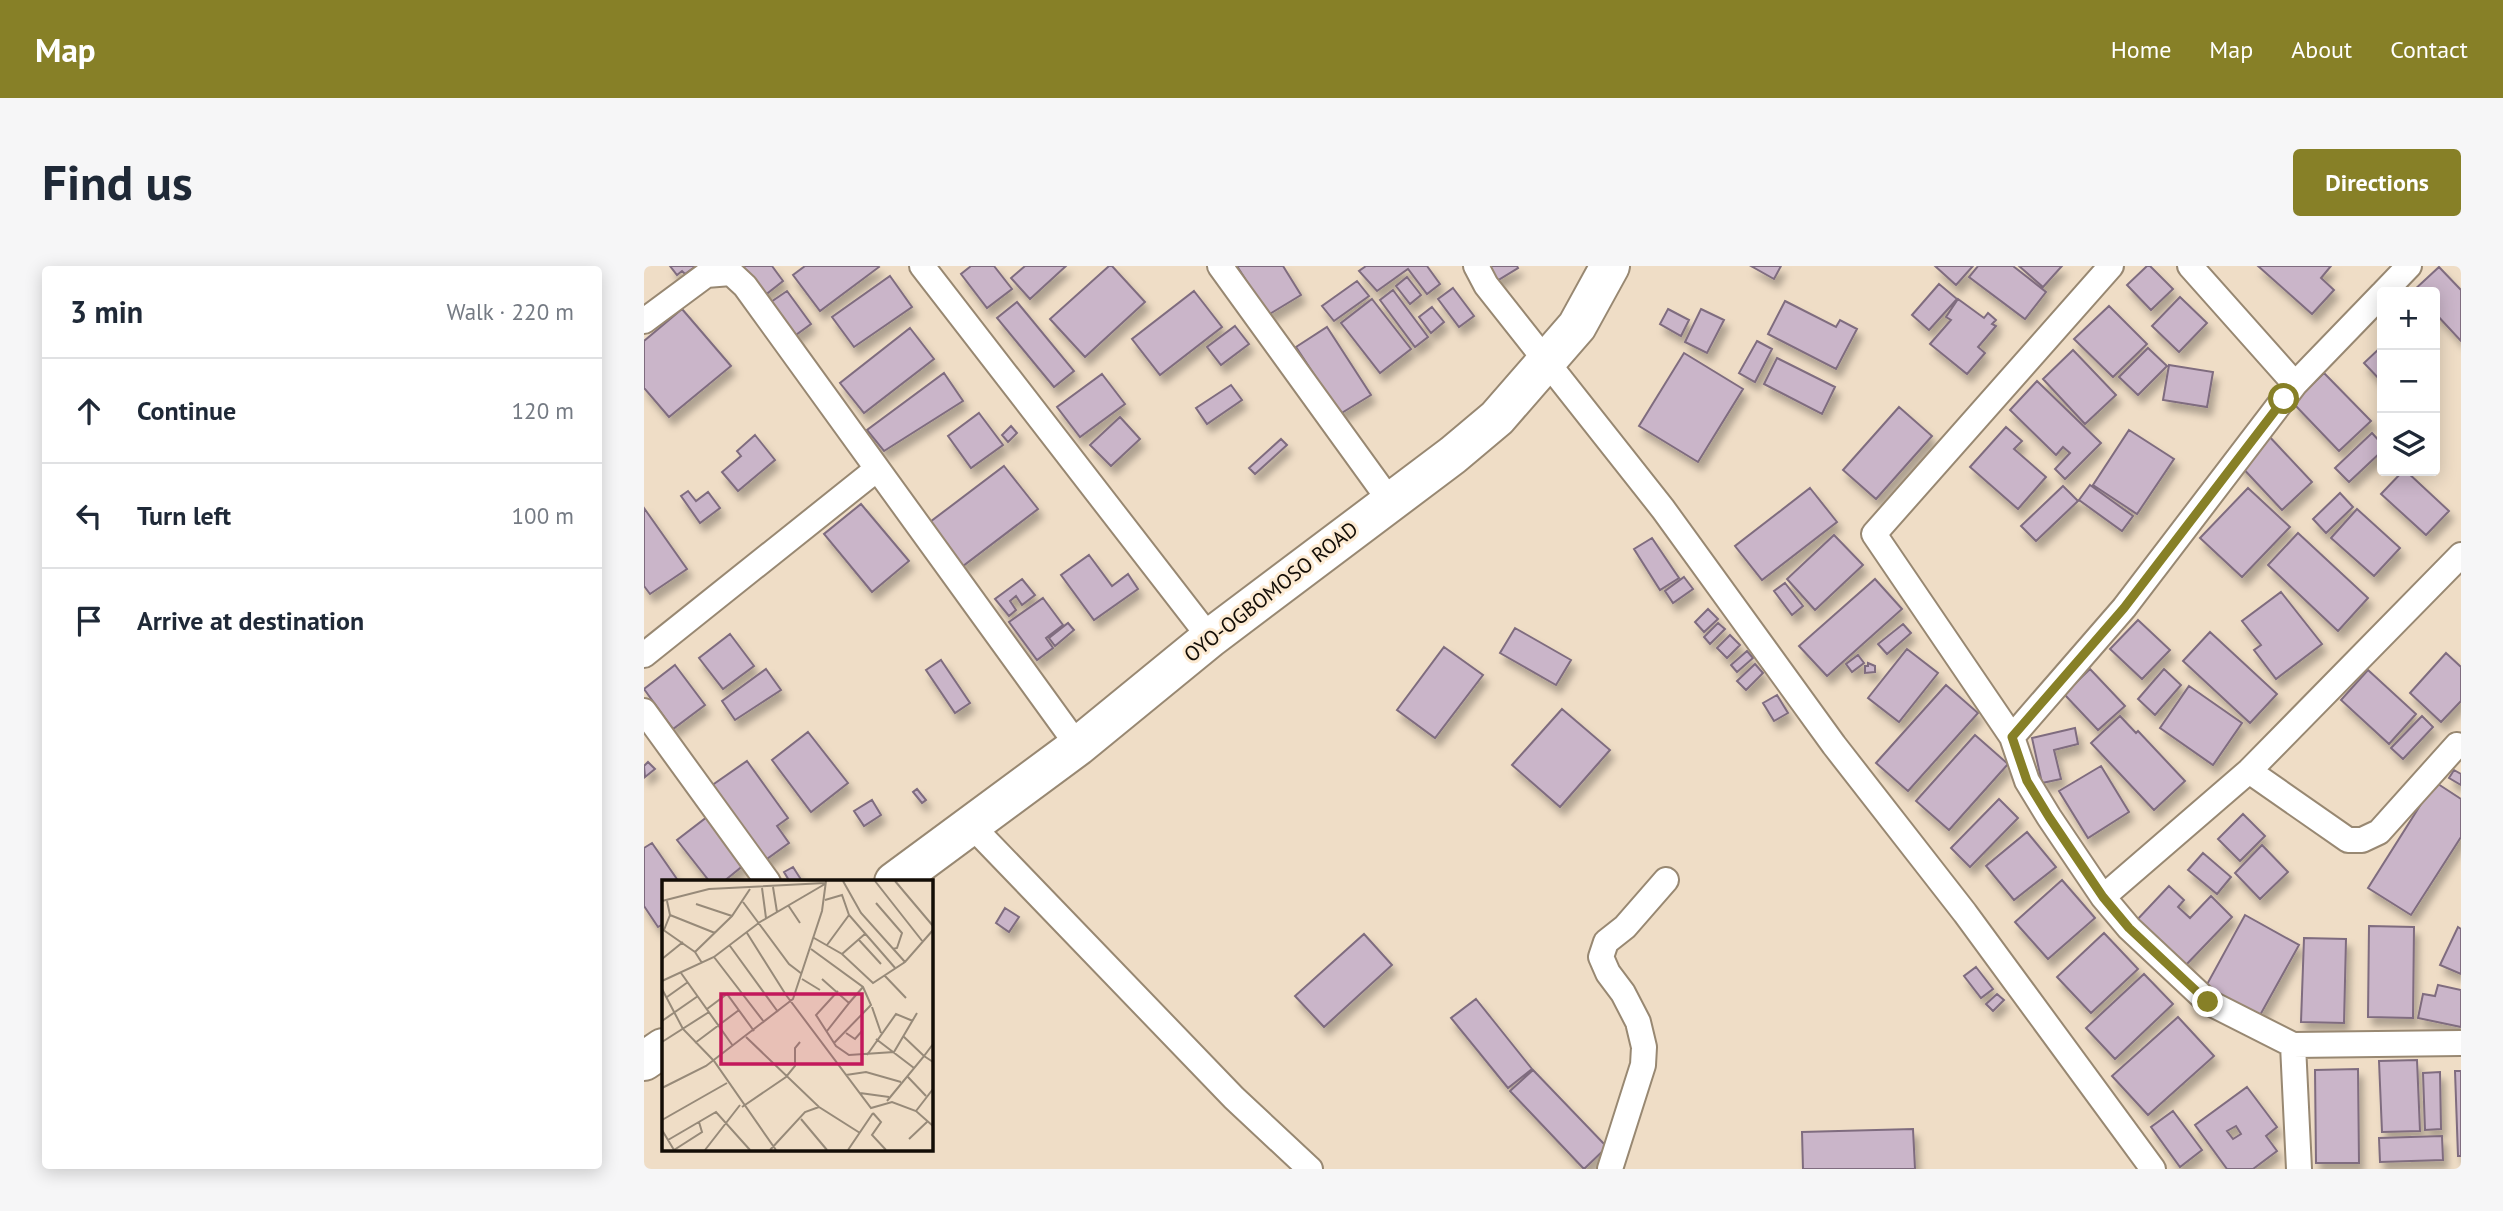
<!DOCTYPE html>
<html lang="en">
<head>
<meta charset="utf-8">
<style>
  body { margin:0; font-family:"PT Sans",sans-serif; background:#f6f6f7; color:#1f2937 }
  .controls { position:absolute; right:21px; top:21px; display:grid; overflow:hidden; border-radius:7px; box-shadow:0 4px 18px #0003 }
  .controls button { width:63px; height:63px; display:grid; place-items:center; padding:0; border:0; border-bottom:2px solid #e0e1e3; background:#fff; color:#1f2937; font:35px sans-serif }
  .stop { position:absolute; width:21px; height:21px; margin:-16px; border:5px solid #878027; border-radius:50%; background:#fff }
  .stop.end { background:#878027; border-color:#fff; box-shadow:0 2px 7px #0008 }
  .list { margin:0; padding:0; list-style:none }
  h2 { display:flex; justify-content:space-between; align-items:center; height:91px; margin:0; padding:0 28px; font-size:30px }
  h2 small { font-size:23px; font-weight:400; color:#747a83 }
  .list li { display:grid; grid-template-columns:46px 1fr auto; gap:21px; align-items:center; box-sizing:border-box; height:105px; padding:0 28px; border-top:2px solid #e0e1e3 }
  .list b { display:block; font-size:26px; white-space:nowrap }
  .list em { font-size:23px; font-style:normal; color:#747a83 }
  .icon { flex:none; width:38px; height:38px; fill:none; stroke:currentColor; stroke-width:2; stroke-linecap:round; stroke-linejoin:round }
  .map { position:relative; flex:none; width:1817px; height:903px; overflow:hidden; border-radius:7px }
  header { display:flex; align-items:center; gap:42px; box-sizing:border-box; height:98px; padding:0 35px; background:#878027; color:#fff }
  header strong { font-size:33px }
  nav { display:flex; gap:38px; margin-inline-start:auto; font-size:24px }
  .intro { display:flex; align-items:center; justify-content:space-between; box-sizing:border-box; height:168px; padding:0 42px }
  h1 { margin:0; font-size:49px }
  .button { padding:18px 32px; border-radius:7px; background:#878027; color:#fff; font-size:24px; font-weight:700 }
  main { display:flex; gap:42px; padding:0 42px }
  aside { flex:1; background:#fff; border-radius:7px; box-shadow:0 4px 18px #0003 }
  .map>svg:first-child { display:block }
  .building { fill:#cab5c9; stroke:#7f6c7f; stroke-width:2; fill-rule:evenodd; filter:url(#shadow) }
  .lines { fill:none; stroke-linecap:round; stroke-linejoin:round }
  .street-casing { stroke:#988872; stroke-width:28 }
  .highway-casing { stroke:#988872; stroke-width:42 }
  .street { stroke:#fff; stroke-width:24 }
  .highway { stroke:#fff; stroke-width:38 }
  .route { stroke:#878027; stroke-width:9 }
  .labels { text-anchor:middle; stroke-width:6; stroke-linejoin:round; paint-order:stroke }
  .street-label { font-size:21px; fill:#130d06; stroke:#fdebd3 }
  .inset-road { fill:none; stroke:#978a79; stroke-width:2 }
  .view { fill:#c2185b; fill-opacity:0.15; stroke:#c2185b; stroke-width:3.5 }
  .inset-edge { fill:none; stroke:#130d06; stroke-width:3.5 }
</style>
</head>
<body>
<header>
<strong>Map</strong>
<nav><a>Home</a><a>Map</a><a>About</a><a>Contact</a></nav>
</header>
<div class="intro"><h1>Find us</h1><a class="button">Directions</a></div>
<main>
<aside>
<h2>3 min<small>Walk · 220 m</small></h2>
<ul class="list">
<li><svg class="icon" aria-label="ahead" viewBox="0 0 24 24"><path d="M12 20V5M6 11l6-6 6 6"/></svg><div><b>Continue</b></div><em>120 m</em></li>
<li><svg class="icon" aria-label="left" viewBox="0 0 24 24"><path d="M17 20v-9H6M10 6l-5 5 5 5"/></svg><div><b>Turn left</b></div><em>100 m</em></li>
<li><svg class="icon" aria-label="arrive" viewBox="0 0 24 24"><path d="M6 21V4h12l-3 4 3 4H6"/></svg><div><b>Arrive at destination</b></div></li>
</ul>
</aside>
<div class="map">
<svg width="1817" height="903" viewBox="0 0 1817 903">
  <defs>
    <filter id="shadow"><feDropShadow dx="4.5" dy="8" stdDeviation="3.5" flood-color="#0004"/></filter>
  </defs>
  <rect width="100%" height="100%" fill="#efddc6"/>
  <path class="building" d="M26,0H52L41,8L38,5L33,9Z
    M98,0H128L139,15L120,30Z
    M161,0H234L235,1L176,45L149,9Z
    M327,0H350L368,23L343,42L317,8Z
    M381,0H422L386,33L367,12Z
    M465,0H468L501,36L441,91L406,53Z
    M593,0H639L657,29L624,49Z
    M722,0H783L796,18L783,28L764,3L733,25L715,5Z
    M842,0H873L874,2L851,16Z
    M1107,0H1137L1130,13Z
    M1291,0H1329L1312,19Z
    M1334,0H1369L1402,26L1381,53L1325,11Z
    M1375,0H1418L1399,21Z
    M1503,0H1506L1529,23L1507,44L1483,19Z
    M1614,0H1687L1677,12L1690,24L1668,48Z
    M1795,1L1817,24V75L1791,47V26L1769,25Z
    M246,10L268,41L210,81L188,51Z
    M763,11L777,29L766,38L752,20Z
    M713,15L725,30L690,55L678,40Z
    M1295,18L1313,33L1285,64L1268,49Z
    M809,22L830,50L815,61L794,33Z
    M749,24L784,71L771,81L736,34Z
    M143,25L167,58L149,71L124,38Z
    M550,25L578,61L516,109L488,73Z
    M1536,31L1563,57L1535,86L1508,60Z
    M728,33L767,83L736,107L697,57Z
    M1314,33L1340,52L1344,47L1352,54L1348,58L1352,60L1334,81L1341,87L1323,108L1286,78L1307,54L1302,51Z
    M1141,35L1192,61L1196,54L1213,63L1192,103L1124,68Z
    M373,36L430,105L410,121L353,52Z
    M1465,40L1503,78L1469,111L1430,73Z
    M788,41L800,56L787,67L775,51Z
    M38,43L87,100L25,151L0,122V75Z
    M1024,43L1045,54L1037,70L1016,58Z
    M1057,43L1080,54L1063,87L1041,76Z
    M591,60L605,78L577,99L563,81Z
    M683,61L727,129L696,148L652,81Z
    M266,62L290,93L220,147L196,117Z
    M1113,75L1128,83L1111,116L1095,107Z
    M1738,80V116L1720,97Z
    M1504,82L1523,100L1494,129L1475,111Z
    M1429,84L1472,129L1441,158L1399,113Z
    M1040,87L1099,123L1054,196L995,160Z
    M1133,92L1191,121L1178,148L1120,118Z
    M1525,99L1569,106L1563,141L1519,134Z
    M300,107L319,135L240,185L223,164Z
    M1680,107L1727,155L1695,185L1649,137Z
    M458,108L481,138L436,171L413,141Z
    M1393,115L1457,177L1421,213L1411,203L1426,187L1419,181L1412,189L1366,144Z
    M587,119L598,134L563,158L552,142Z
    M1255,141L1288,170L1232,233L1199,204Z
    M335,147L359,179L327,202L304,170Z
    M476,151L496,173L467,200L446,179Z
    M367,160L373,167L364,176L358,169Z
    M1362,161L1378,175L1370,183L1402,211L1374,243L1326,201Z
    M1485,164L1530,193L1493,248L1449,219Z
    M1728,167L1738,178V185L1705,216L1691,202Z
    M1623,168L1668,216L1638,244L1593,196Z
    M111,169L131,194L94,225L78,206L97,190L93,185Z
    M637,173L643,179L611,208L605,202Z
    M360,200L394,243L319,300L286,256Z
    M1759,205H1762L1805,245L1782,269L1737,228Z
    M1446,219L1489,250L1478,265L1435,234Z
    M1419,220L1434,235L1392,275L1377,260Z
    M1166,222L1193,256L1118,314L1091,280Z
    M1604,222L1646,261L1598,311L1556,272Z
    M44,225L52,235L64,226L76,242L56,257L37,230Z
    M1696,227L1709,241L1682,267L1669,253Z
    M217,238L265,295L228,326L180,268Z
    M0,242L43,303L6,328L0,320Z
    M1713,243L1756,282L1730,310L1687,272Z
    M1654,267L1724,332L1694,365L1624,299Z
    M1190,269L1219,299L1171,344L1143,313Z
    M1008,272L1035,312L1016,324L990,283Z
    M445,289L468,320L484,308L494,323L450,354L417,309Z
    M1040,311L1049,323L1029,337L1021,325Z
    M378,313L391,329L378,339L372,330L366,335L372,344L365,350L351,333Z
    M1231,313L1258,343L1183,410L1155,380Z
    M1141,317L1159,340L1148,349L1130,325Z
    M1637,326L1678,378L1632,413L1610,384L1617,379L1598,355Z
    M399,332L419,359L402,372L409,382L393,394L365,356Z
    M1064,343L1074,353L1060,366L1051,356Z
    M1494,354L1526,384L1498,413L1466,383Z
    M424,357L430,364L411,380L405,372Z
    M1074,357L1081,363L1066,378L1060,371Z
    M1259,358L1267,367L1243,388L1234,378Z
    M871,362L927,394L912,419L856,387Z
    M1566,366L1633,428L1606,457L1539,395Z
    M86,368L110,400L79,423L55,392Z
    M1086,369L1096,379L1083,392L1073,382Z
    M800,381L839,409L791,472L753,444Z
    M1263,383L1294,407L1255,456L1224,432Z
    M1103,385L1109,392L1093,406L1087,399Z
    M1802,387L1817,401V435L1797,456L1766,427Z
    M1214,389L1220,397L1208,406L1202,398Z
    M297,394L326,437L311,447L282,404Z
    M1224,397L1231,400V406L1221,407V400H1224Z
    M1111,398L1119,407L1102,424L1093,415Z
    M31,399L61,439L29,463L0,423Z
    M122,403L137,424L91,454L78,435Z
    M1446,403L1481,440L1454,464L1420,428Z
    M1520,403L1537,419L1511,449L1494,433Z
    M1724,404L1772,448L1745,478L1697,434Z
    M1302,419L1334,447L1264,525L1232,497Z
    M1545,420L1598,457L1569,499L1516,462Z
    M1133,429L1144,447L1130,455L1119,437Z
    M918,443L966,484L916,541L868,499Z
    M1476,450L1492,467L1494,465L1541,515L1510,544L1447,477Z
    M1778,450L1789,461L1759,493L1747,482Z
    M1431,462L1434,478L1410,484L1417,513L1398,517L1388,472Z
    M164,466L204,517L167,546L128,494Z
    M1331,469L1364,498L1305,564L1272,535Z
    M103,495L144,552L133,560L145,577L120,595L67,520Z
    M4,496L11,503L1,511L0,500Z
    M1457,500L1485,546L1444,572L1415,525Z
    M1810,504L1817,508V519L1805,512Z
    M1791,516L1817,533V571L1767,649L1724,622Z
    M273,523L282,534L278,537L269,526Z
    M1355,533L1374,552L1326,601L1307,582Z
    M228,534L237,549L220,560L210,545Z
    M1599,548L1621,570L1596,595L1574,573Z
    M63,551L101,598L79,616H66L33,574Z
    M1383,566L1412,601L1370,634L1342,600Z
    M8,577L35,616H19V658L14,661L0,640V582Z
    M1618,579L1644,606L1616,633L1591,607Z
    M1559,587L1587,611L1573,628L1544,604Z
    M149,601L158,615L156,616H146L140,606Z
    M1418,614L1451,652L1404,693L1371,656Z
    M1525,620L1540,634L1534,641L1546,652L1567,630L1588,651L1539,702L1491,656Z
    M361,642L375,651L365,666L352,657Z
    M1601,649L1655,679L1615,751L1561,722Z
    M1725,660L1770,661L1769,752L1724,751Z
    M1814,661L1817,663V708L1796,699Z
    M1460,667L1494,703L1447,747L1413,711Z
    M720,668L748,699L680,761L651,730Z
    M1660,672L1702,673L1700,757L1657,756Z
    M1332,701L1349,723L1337,732L1320,710Z
    M1500,708L1529,738L1471,793L1442,762Z
    M1794,719L1817,724V761L1774,752L1779,728L1791,730Z
    M1353,728L1360,734L1349,745L1342,738Z
    M832,733L888,803L864,822L807,752Z
    M1534,751L1570,790L1504,849L1468,810Z
    M1773,794L1776,865L1738,866L1735,795Z
    M1714,803L1715,897H1672L1671,804Z
    M889,804L963,881L940,903L866,825Z
    M1811,805H1817V890H1814Z
    M1796,806L1797,863L1781,864L1779,807Z
    M1603,821L1633,861L1622,870L1633,885L1609,903H1583L1551,859ZM1592,860L1597,868L1589,873L1583,865Z
    M1529,845L1558,884L1536,901L1507,861Z
    M1269,863L1271,903H1159L1158,866Z
    M1798,870L1799,894L1736,896L1735,872Z"/>
  <g class="lines">
    <g class="street-casing">
      <path id="street" d="M278,0L566,372
        M576,0L746,235
        M832,0L842,19L1019,243L1190,479L1321,647L1509,903
        M1467,0L1230,268L1368,471L1383,515L1405,551L1459,631L1485,662L1564,736L1649,779L1817,777
        M1740,26L1765,0
        M0,55L62,9L87,7L101,20L434,480
        M1651,118L1738,28
        M0,389L233,203
        M0,445L124,616
        M1368,471L1480,342L1651,118L1546,0
        M1605,505L1704,574H1718L1735,566L1813,479
        M326,558L590,832L666,903
        M1459,631L1605,505L1817,289
        M1649,779L1655,903
        M966,903L999,799L1000,781L994,756L979,727L964,707L957,691L962,676L981,661L1022,614"/>
    </g>
    <g class="highway-casing">
      <path id="highway" d="M250,616L434,480L566,372L809,189L853,152L933,60L966,0
        M0,795L19,782"/>
    </g>
    <use href="#street" class="street"/>
    <use href="#highway" class="highway"/>
  </g>
  <g class="lines">
    <path class="route" d="M1564,736L1485,662L1459,631L1405,551L1383,515L1368,471L1480,342L1640,133"/>
  </g>
  <g class="labels">
    <g class="street-label">
      <text transform="translate(627 326) rotate(-38)" y="7">OYO-OGBOMOSO ROAD</text>
    </g>
  </g>
  <g transform="translate(18 614)">
    <rect width="271" height="271" fill="#efddc6"/>
    <path class="inset-road" d="M181,1L199,33L243,82M213,1L261,62M233,1L271,46M111,7L115,32M100,8L104,38M163,20L180,15L187,35L234,89M0,21L47,9L163,3M81,22L127,84L140,94M214,23L240,53L235,68L231,69M34,24L70,36M126,25L138,43M8,35L53,53M0,49L33,72M2,50L8,35L5,21M85,53L124,115L209,228L230,222L254,231L271,246M152,58L180,74L211,103L243,82L271,50M197,60L219,84M165,65L187,35M68,66L116,132M149,69L201,107L209,125L172,163M180,74L204,53M52,77L102,142M0,79L21,62M40,83L33,72L70,36L88,9M19,93L71,166M223,96L244,118M140,99L158,110M160,99L187,123L165,151M0,101L52,77L98,42L163,4M0,109L21,149L52,181L114,270M176,111L154,135L174,166L187,175L232,172L255,133M5,117L26,102M187,123L201,107M210,127L219,153M45,129L65,114L92,151M0,141L36,116M184,153L193,159L200,151M241,156L262,176L271,164M84,157L157,227L198,253M214,159L252,188M0,162L47,132M33,163L77,130M205,175L234,134L251,141M184,195L204,192L239,202M245,196L264,216M0,208L44,186L131,119L160,31L164,1M198,213L227,217M225,221L262,176L271,182M80,227L124,197L133,186V168L138,162M254,231L271,209M211,233L219,242L210,255L224,270M139,239L165,270M0,240L65,203M0,250L12,270M247,259L266,241M6,260L54,232L88,270M12,270L40,252L37,242M43,270L78,225M108,270L143,232L157,227M186,270L211,233"/>
    <path class="view" d="M59,114H200V184H59Z"/>
    <rect width="271" height="271" class="inset-edge"/>
  </g>
</svg>
<div class="controls">
<button>+</button>
<button>−</button>
<button><svg class="icon" aria-label="layers" viewBox="0 0 24 24"><path d="M12 4l9 5-9 5-9-5zM3 14l9 5 9-5"/></svg></button>
</div>
<div class="stop" style="left:1640px;top:133px"></div>
<div class="stop end" style="left:1564px;top:736px"></div>
</div>
</main>
</body>
</html>
